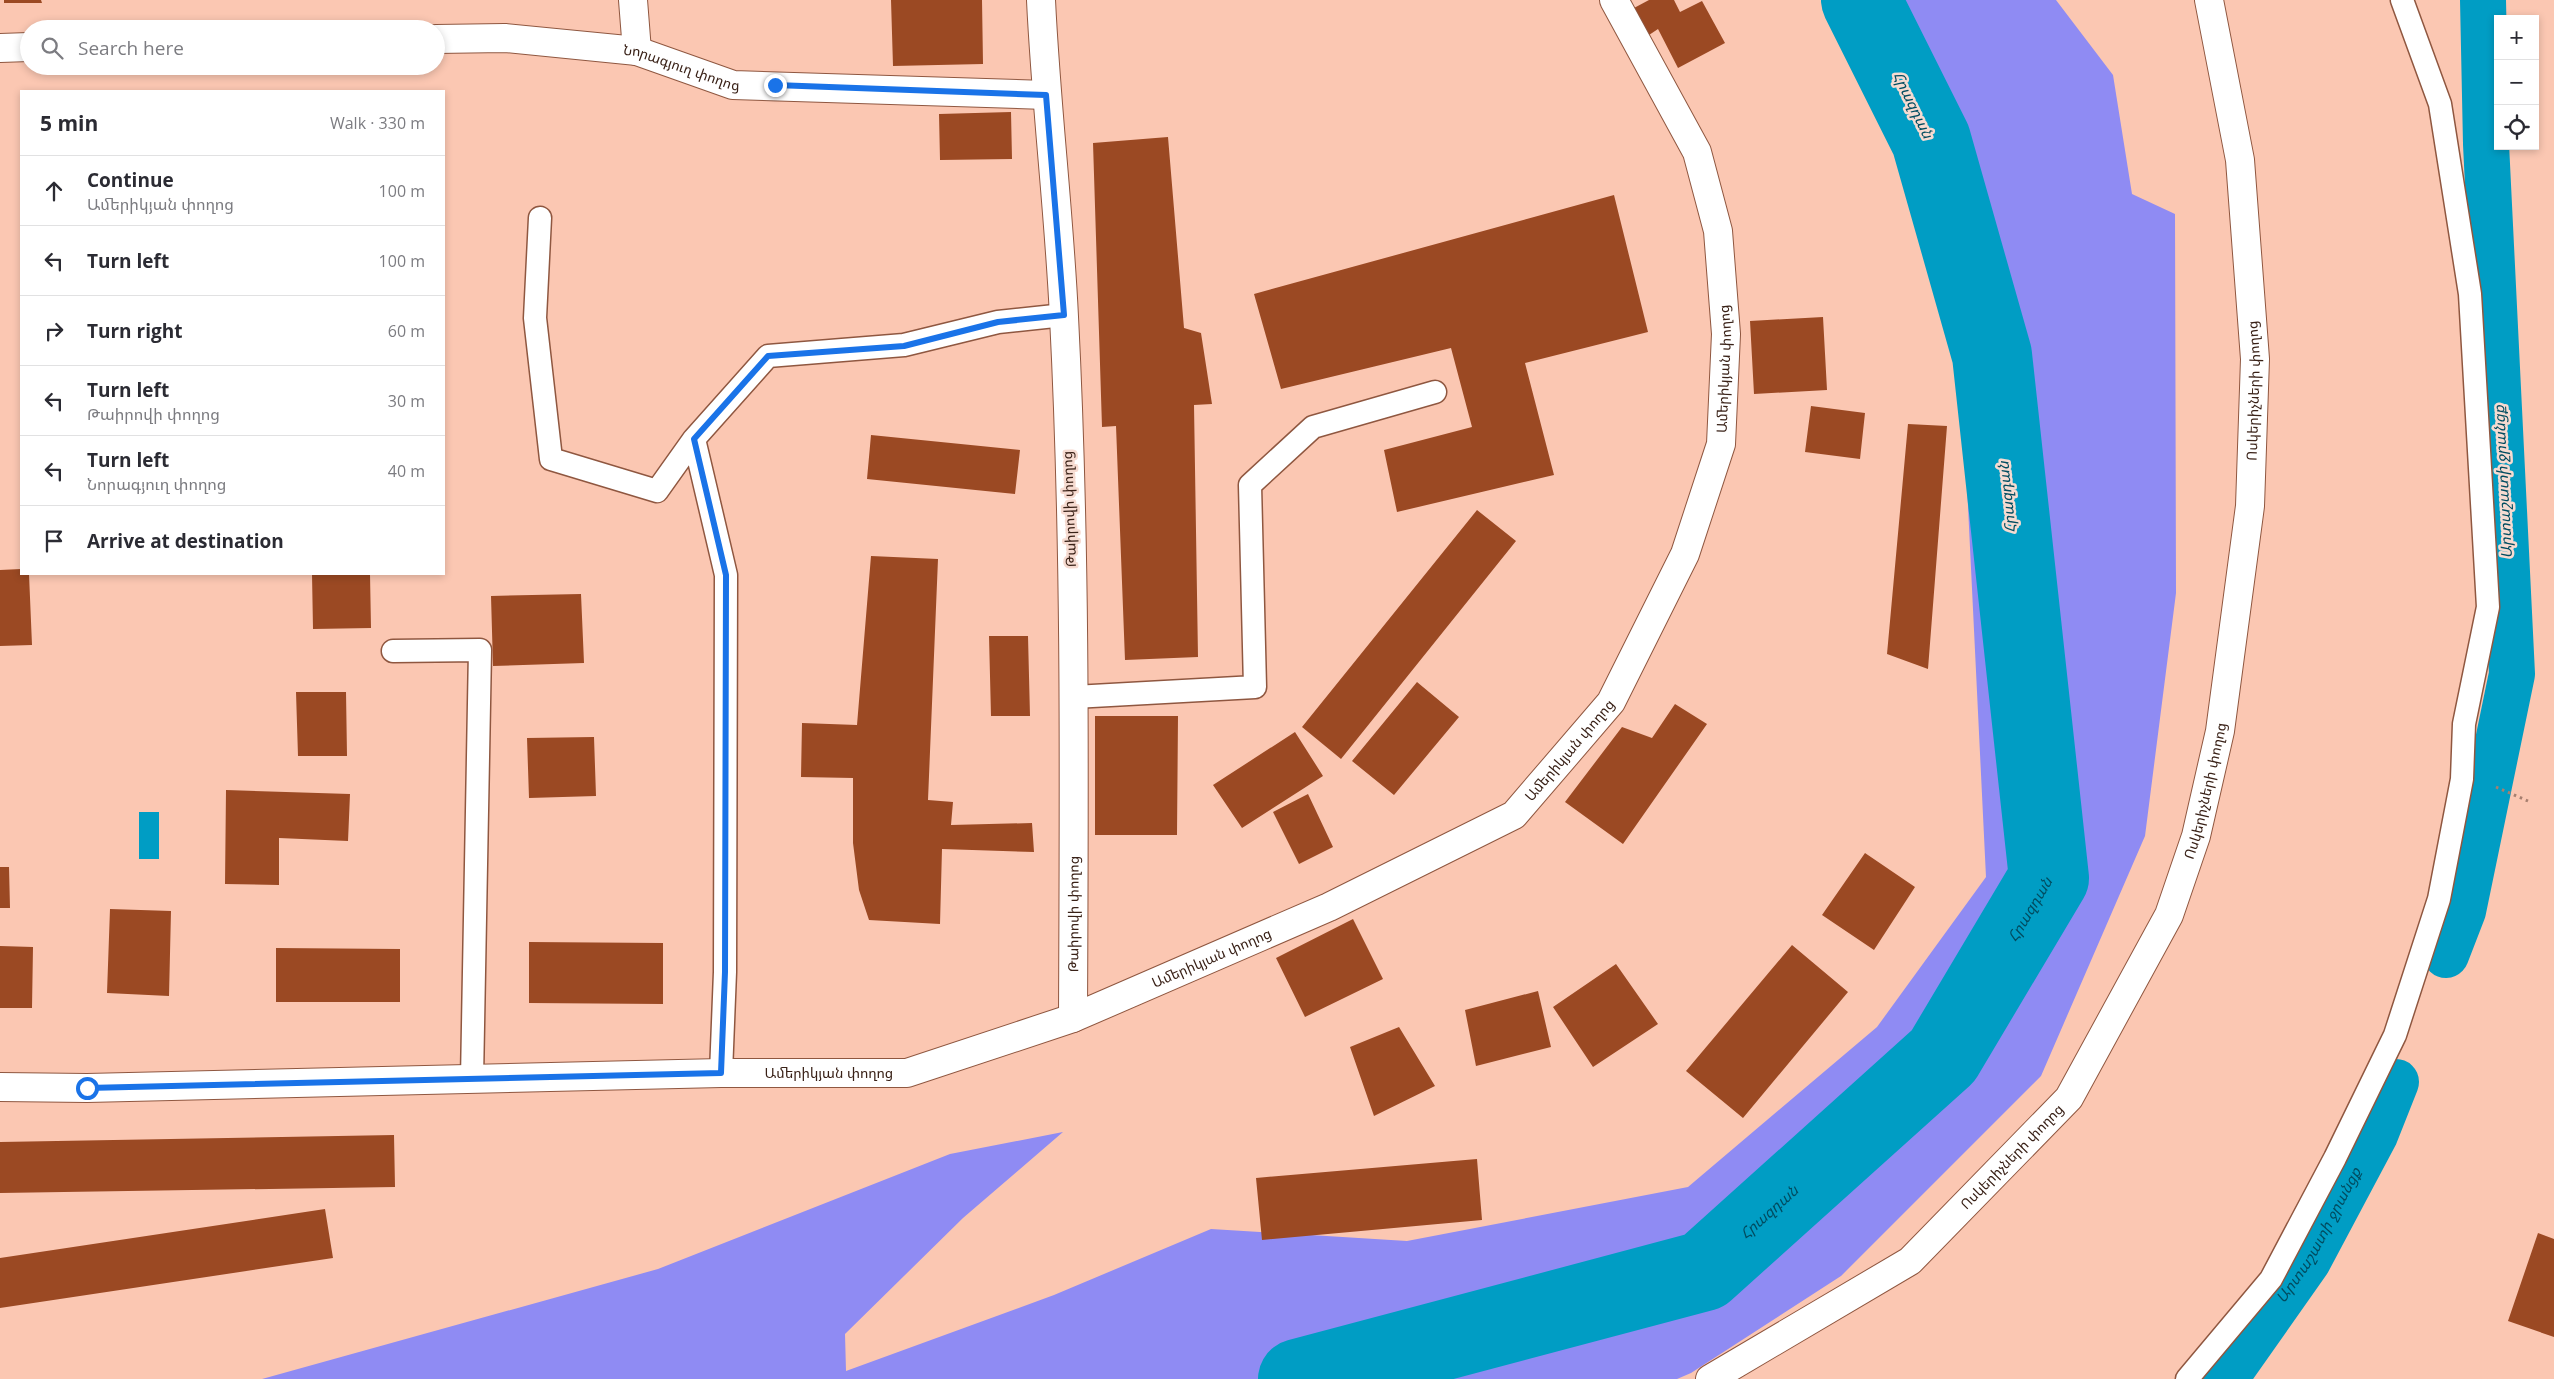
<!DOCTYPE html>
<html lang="en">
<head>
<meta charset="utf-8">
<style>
  body { margin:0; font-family:"Open Sans","Noto Sans Armenian",sans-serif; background:#f2f2f3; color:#2b2b33 }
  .controls { position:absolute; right:15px; top:15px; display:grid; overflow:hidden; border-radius:0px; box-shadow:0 2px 8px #0003 }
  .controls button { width:45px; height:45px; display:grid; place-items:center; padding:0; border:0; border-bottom:1px solid #e1e1e2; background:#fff; color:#2b2b33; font:25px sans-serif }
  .stop { position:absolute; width:15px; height:15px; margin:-11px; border:4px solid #1a73e8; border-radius:50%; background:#fff }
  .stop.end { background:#1a73e8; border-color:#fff; box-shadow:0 1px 5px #0008 }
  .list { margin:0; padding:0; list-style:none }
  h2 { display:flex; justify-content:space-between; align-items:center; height:65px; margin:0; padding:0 20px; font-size:21px }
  h2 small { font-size:16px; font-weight:400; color:#7c7c81 }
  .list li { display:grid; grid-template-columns:32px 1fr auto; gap:15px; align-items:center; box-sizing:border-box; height:70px; padding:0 20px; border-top:1px solid #e1e1e2 }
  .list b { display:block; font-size:19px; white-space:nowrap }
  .list p { margin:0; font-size:16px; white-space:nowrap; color:#7c7c81 }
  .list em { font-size:16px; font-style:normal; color:#7c7c81 }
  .icon { flex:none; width:28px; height:28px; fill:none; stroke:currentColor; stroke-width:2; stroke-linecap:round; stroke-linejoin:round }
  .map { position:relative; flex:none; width:2554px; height:1379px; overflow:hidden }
  .search { position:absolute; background:#fff; box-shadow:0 2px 8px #0003; left:20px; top:20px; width:425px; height:55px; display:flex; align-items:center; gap:12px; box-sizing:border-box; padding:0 18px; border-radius:28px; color:#7c7c81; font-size:19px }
  .panel { position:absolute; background:#fff; box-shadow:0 2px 8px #0003; left:20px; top:90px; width:425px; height:485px; border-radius:0px }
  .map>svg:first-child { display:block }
  .forest { fill:#8f8bf3 }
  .water { fill:#009dc4 }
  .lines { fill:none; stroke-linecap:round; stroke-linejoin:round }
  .canal { stroke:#009dc4; stroke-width:46 }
  .river { stroke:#009dc4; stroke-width:80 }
  .building { fill:#9b4923 }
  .service-casing { stroke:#8f5740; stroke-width:25 }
  .minor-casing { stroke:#8f5740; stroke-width:30 }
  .tertiary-casing { stroke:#8f5740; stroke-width:30 }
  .path { stroke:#a77f6f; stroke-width:3; stroke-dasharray:2.5 4; stroke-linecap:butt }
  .service { stroke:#fff; stroke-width:22 }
  .minor { stroke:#fff; stroke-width:28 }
  .tertiary { stroke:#fff; stroke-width:28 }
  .route { stroke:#1a73e8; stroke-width:6 }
  .labels { text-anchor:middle; stroke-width:5; stroke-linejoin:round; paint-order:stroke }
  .street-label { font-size:14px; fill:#392117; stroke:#f6dbd1 }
  .water-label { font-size:15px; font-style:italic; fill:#004c60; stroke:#f6dbd1 }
</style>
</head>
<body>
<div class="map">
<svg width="2554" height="1379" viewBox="0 0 2554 1379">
  <rect width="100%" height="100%" fill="#fbc7b2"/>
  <path class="forest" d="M1836,0H2056L2113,75L2132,194L2175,214L2176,593L2145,836L2041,1076L1841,1276L1691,1373L1677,1379H262L658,1269L950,1154L1063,1132L963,1218L845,1334L846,1371L1054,1295L1211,1229L1407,1241L1688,1187L1877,1027L1986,877L1964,424L1916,149Z"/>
  <path class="water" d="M139,812H159V859H139Z"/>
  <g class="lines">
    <g class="canal">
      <path d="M2446,955L2463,911L2512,674L2486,144L2483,0"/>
      <path id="s1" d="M2225,1379L2308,1261L2375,1135L2396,1082"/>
    </g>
    <path class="river" id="s2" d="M1298,1379L1704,1271L1943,1056L2049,878L1992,355L1931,140L1861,0"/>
  </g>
  <path class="building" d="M4,0H41L42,3H4Z
    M891,0H982L983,64L893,66Z
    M1649,0H1674L1680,12L1702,1L1725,43L1678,68L1658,29L1649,35L1634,8Z
    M1011,112L1012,159L940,160L939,114Z
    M1168,137L1184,328L1201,333L1212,404L1194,405L1198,657L1125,660L1116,426L1102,427L1093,143Z
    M1614,195L1648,332L1525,363L1554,475L1397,512L1384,450L1472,427L1451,348L1281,389L1254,294Z
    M1823,317L1827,390L1754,394L1750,321Z
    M1811,406L1865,413L1860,459L1805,452Z
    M1908,424L1947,426L1928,669L1887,654Z
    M871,435L1020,450L1015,494L867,479Z
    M1477,510L1516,541L1341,759L1302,727Z
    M871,556L938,559L928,800L953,802L951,825L1032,823L1034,852L942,849L940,924L869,920L859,890L853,843V778L801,777L802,723L857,725Z
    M21,569V574H29L32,645L0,646V570Z
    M312,574H370L371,628L313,629Z
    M581,594L584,663L493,666L491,596Z
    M989,636H1028L1030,716H991Z
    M1417,682L1459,717L1394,795L1352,761Z
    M296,692H346L347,756H298Z
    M1675,704L1707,724L1623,844L1565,802L1622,727L1652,738Z
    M1095,716H1178L1177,835H1095Z
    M1295,732L1323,776L1242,828L1213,785Z
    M594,737L596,796L529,798L527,738Z
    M226,790L350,794L348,841L279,838V885L225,884Z
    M1308,794L1333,847L1299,864L1273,812Z
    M1865,853L1915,887L1874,950L1822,915Z
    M0,867H9L10,908H0Z
    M110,909L171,911L169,996L107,993Z
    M1353,919L1383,979L1305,1017L1276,958Z
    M529,942L663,943V1004L529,1003Z
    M1792,945L1848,992L1743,1118L1686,1071Z
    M0,946L33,947L32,1008H0Z
    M276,948L400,949V1002H276Z
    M1616,964L1658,1024L1593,1067L1553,1007Z
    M1538,991L1551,1047L1476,1066L1465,1010Z
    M1399,1027L1435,1086L1374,1116L1350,1047Z
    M394,1135L395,1187L0,1193V1142Z
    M1477,1159L1482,1220L1262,1240L1256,1178Z
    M325,1209L333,1258L0,1308V1258Z
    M2538,1233L2554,1239V1337L2508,1321Z"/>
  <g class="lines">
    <g class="service-casing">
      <path id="service" d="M540,218L535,318L551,459L657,491L694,439
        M393,651L480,650L472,1079
        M1074,697L1255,687L1250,485L1313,427L1435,392
        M721,1073L725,972L726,575L694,439L768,356L904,345L998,322L1064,315
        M2187,1379L2271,1279L2335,1158L2395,1035L2439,899L2462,779L2464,724L2488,607L2470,294L2440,104L2402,0"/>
    </g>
    <g class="minor-casing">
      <g id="minor">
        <path d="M633,0L637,51"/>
        <path id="s3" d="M436,39L505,38L637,51L733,85L1046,95"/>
        <path d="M0,48L29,47"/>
        <path id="s4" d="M1073,1018L1329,907L1514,815L1611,702L1685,554L1721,444L1726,334L1718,231L1697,152L1614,0"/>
        <path id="s5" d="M1710,1379L1910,1261L2069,1098L2169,915L2196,836L2220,731L2250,506L2255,359L2240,160L2209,0"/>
      </g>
    </g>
    <g class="tertiary-casing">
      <g id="tertiary">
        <path id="s6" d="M0,1087L87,1088L721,1073H907L1073,1018C1074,784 1076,550 1064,317C1059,211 1046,106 1041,0"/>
      </g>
    </g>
    <path class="path" d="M2496,787L2528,801"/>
    <use href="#service" class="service"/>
    <use href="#minor" class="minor"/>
    <use href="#tertiary" class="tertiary"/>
  </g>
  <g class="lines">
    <path class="route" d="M87,1088L721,1073L725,972L726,575L694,439L768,356L904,346L998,322L1064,315L1046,95L775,85"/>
  </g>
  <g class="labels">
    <g class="street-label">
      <text dy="5" stroke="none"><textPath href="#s3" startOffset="249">Նորագյուղ փողոց</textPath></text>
      <text dy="5" stroke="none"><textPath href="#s4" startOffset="991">Ամերիկյան փողոց</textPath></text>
      <text dy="5" stroke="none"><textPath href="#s5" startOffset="1202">Ոսկերիչների փողոց</textPath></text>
      <text transform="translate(1069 509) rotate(-92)" y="5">Թաիրովի փողոց</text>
      <text dy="5" stroke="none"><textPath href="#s4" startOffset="571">Ամերիկյան փողոց</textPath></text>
      <text dy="5" stroke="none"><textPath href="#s5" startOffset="798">Ոսկերիչների փողոց</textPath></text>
      <text dy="5" stroke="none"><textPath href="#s6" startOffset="1186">Թաիրովի փողոց</textPath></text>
      <text dy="5" stroke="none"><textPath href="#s4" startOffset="151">Ամերիկյան փողոց</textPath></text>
      <text dy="5" stroke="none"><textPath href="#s6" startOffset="829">Ամերիկյան փողոց</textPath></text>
      <text dy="5" stroke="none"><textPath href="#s5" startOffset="378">Ոսկերիչների փողոց</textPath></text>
    </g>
    <g class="water-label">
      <text transform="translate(1913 105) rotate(64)" y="5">Հրազդան</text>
      <text transform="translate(2503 482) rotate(-93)" y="5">Արտաշատի ջրանցք</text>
      <text transform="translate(2007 497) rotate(-96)" y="5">Հրազդան</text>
      <text dy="5" stroke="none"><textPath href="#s2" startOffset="912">Հրազդան</textPath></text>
      <text dy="5" stroke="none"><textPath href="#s2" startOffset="508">Հրազդան</textPath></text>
      <text dy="5" stroke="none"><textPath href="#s1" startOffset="172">Արտաշատի ջրանցք</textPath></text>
    </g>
  </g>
</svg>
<div class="controls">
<button>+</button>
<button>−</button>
<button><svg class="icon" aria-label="locate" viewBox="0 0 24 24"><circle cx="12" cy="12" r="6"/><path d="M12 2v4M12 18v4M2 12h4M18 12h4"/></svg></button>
</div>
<div class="stop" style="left:87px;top:1088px"></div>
<div class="stop end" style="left:775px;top:85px"></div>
<div class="search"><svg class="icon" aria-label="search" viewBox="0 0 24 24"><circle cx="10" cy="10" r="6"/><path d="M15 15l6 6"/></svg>Search here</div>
<section class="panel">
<h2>5 min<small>Walk · 330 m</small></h2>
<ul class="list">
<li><svg class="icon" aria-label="ahead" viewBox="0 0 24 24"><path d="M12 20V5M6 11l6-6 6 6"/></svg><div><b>Continue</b><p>Ամերիկյան փողոց</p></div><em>100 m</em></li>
<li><svg class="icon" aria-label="left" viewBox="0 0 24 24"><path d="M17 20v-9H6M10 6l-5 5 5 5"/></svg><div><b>Turn left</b></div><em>100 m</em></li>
<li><svg class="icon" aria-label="right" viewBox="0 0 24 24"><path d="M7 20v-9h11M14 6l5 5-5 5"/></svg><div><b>Turn right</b></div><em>60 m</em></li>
<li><svg class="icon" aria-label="left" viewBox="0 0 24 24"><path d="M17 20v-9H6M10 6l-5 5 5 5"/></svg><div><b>Turn left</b><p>Թաիրովի փողոց</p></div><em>30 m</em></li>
<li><svg class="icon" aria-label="left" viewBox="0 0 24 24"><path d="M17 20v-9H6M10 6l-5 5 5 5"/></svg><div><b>Turn left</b><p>Նորագյուղ փողոց</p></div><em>40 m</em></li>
<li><svg class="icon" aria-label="arrive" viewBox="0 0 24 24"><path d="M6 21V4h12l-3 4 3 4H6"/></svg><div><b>Arrive at destination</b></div></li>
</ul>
</section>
</div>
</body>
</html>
